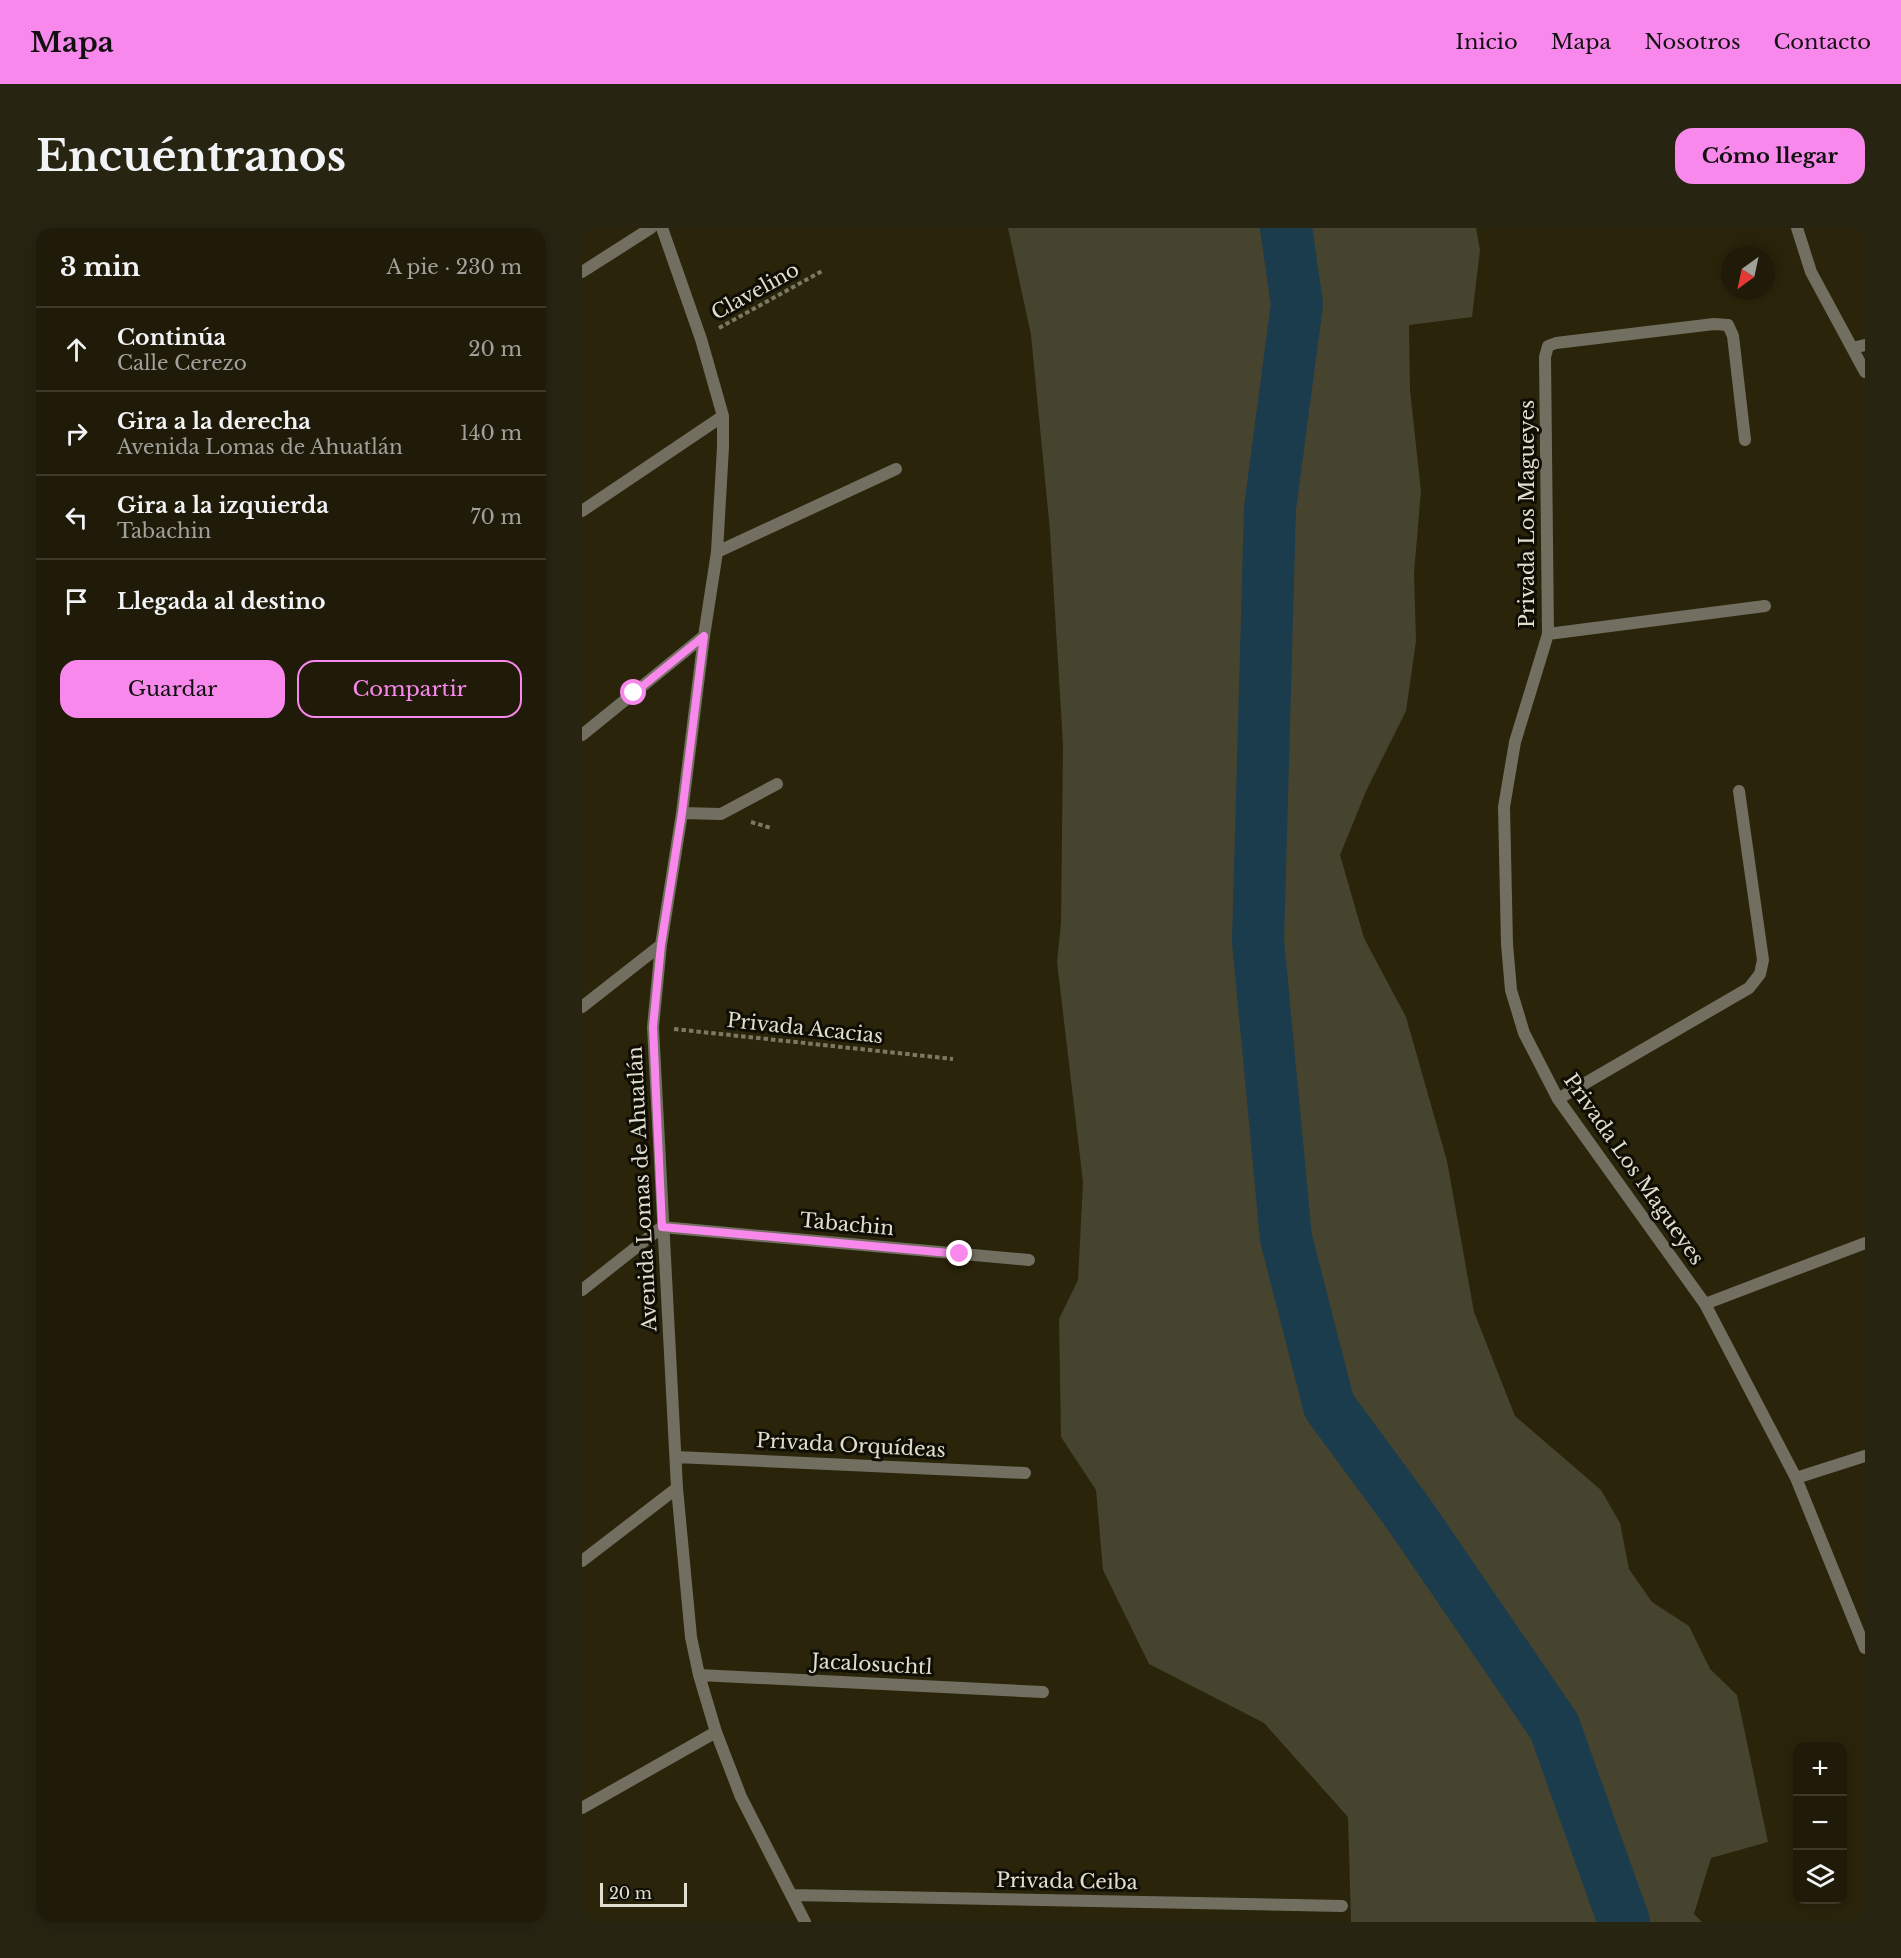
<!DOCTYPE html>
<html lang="es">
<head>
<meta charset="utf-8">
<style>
  body { margin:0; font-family:"Libre Baskerville",serif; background:#272412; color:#f1f3f6 }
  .controls { position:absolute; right:18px; bottom:18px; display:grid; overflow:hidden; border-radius:12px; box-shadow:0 3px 15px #0003 }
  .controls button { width:54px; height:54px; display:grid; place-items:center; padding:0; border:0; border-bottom:2px solid #3c3929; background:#1f1b08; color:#f1f3f6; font:30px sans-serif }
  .compass { position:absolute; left:1139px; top:18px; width:54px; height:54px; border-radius:50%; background:#1f1b08; box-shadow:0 3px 15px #0003; rotate:213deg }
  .scale { position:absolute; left:18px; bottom:15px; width:87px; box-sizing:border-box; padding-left:6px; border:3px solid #e0dece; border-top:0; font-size:16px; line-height:21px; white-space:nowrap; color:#e0dece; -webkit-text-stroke:4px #0f0d04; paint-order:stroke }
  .stop { position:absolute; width:18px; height:18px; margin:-14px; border:4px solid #f888eb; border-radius:50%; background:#fff }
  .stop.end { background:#f888eb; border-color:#fff; box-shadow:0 2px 6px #0008 }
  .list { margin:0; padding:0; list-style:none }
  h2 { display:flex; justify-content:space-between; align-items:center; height:78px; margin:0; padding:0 24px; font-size:26px }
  h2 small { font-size:20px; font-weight:400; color:#a1a19c }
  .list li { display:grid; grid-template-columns:39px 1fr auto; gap:18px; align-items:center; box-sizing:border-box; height:84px; padding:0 24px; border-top:2px solid #3c3929 }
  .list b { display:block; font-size:22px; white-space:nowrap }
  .list p { margin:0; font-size:20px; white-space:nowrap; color:#a1a19c }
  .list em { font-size:20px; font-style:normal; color:#a1a19c }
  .actions { display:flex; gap:12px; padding:18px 24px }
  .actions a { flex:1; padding:14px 0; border:2px solid #f888eb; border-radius:18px; text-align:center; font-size:21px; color:#f888eb }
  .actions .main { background:#f888eb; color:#111 }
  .icon { flex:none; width:33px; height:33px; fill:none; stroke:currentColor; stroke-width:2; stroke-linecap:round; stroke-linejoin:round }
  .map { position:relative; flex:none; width:1283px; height:1694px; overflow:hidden; border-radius:18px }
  header { display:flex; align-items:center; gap:36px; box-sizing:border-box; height:84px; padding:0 30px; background:#f888eb; color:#111 }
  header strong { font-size:28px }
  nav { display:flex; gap:33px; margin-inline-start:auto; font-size:21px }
  .intro { display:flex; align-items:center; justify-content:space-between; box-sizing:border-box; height:144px; padding:0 36px }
  h1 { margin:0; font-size:42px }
  .button { padding:15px 27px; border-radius:18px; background:#f888eb; color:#111; font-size:21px; font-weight:700 }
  main { display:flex; gap:36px; padding:0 36px }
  aside { flex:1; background:#1f1b08; border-radius:18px; box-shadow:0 3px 15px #0003 }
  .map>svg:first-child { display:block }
  .green { fill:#46432f }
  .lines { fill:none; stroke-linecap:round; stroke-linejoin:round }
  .river { stroke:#1a3c4d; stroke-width:52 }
  .path { stroke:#7c7963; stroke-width:4; stroke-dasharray:4.5 3; stroke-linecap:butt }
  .street { stroke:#726f61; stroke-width:12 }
  .route { stroke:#f888eb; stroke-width:8 }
  .labels { text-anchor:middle; stroke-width:6; stroke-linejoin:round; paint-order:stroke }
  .street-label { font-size:20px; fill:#e0dece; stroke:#0f0d04 }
</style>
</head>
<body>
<header>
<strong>Mapa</strong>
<nav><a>Inicio</a><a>Mapa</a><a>Nosotros</a><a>Contacto</a></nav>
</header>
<div class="intro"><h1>Encuéntranos</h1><a class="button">Cómo llegar</a></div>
<main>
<aside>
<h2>3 min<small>A pie · 230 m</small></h2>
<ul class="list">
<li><svg class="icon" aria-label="ahead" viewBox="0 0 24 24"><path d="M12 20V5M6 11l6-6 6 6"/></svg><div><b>Continúa</b><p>Calle Cerezo</p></div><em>20 m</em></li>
<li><svg class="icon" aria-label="right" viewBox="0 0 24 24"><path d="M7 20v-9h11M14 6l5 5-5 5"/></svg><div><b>Gira a la derecha</b><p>Avenida Lomas de Ahuatlán</p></div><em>140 m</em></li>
<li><svg class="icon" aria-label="left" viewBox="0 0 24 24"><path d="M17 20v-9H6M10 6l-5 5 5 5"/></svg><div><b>Gira a la izquierda</b><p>Tabachin</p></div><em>70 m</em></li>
<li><svg class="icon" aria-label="arrive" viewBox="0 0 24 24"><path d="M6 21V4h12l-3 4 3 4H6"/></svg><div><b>Llegada al destino</b></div></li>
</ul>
<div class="actions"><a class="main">Guardar</a><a>Compartir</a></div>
</aside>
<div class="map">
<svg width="1283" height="1694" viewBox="0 0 1283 1694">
  <rect width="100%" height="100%" fill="#29240a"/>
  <path class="green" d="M426,0H894L898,22L890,89L827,97L828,162L839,263L832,345L834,413L824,483L785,561L758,627L782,710L824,789L865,933L892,1084L933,1188L1019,1262L1038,1295L1047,1341L1070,1374L1107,1398L1128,1441L1155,1467L1186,1614L1129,1630L1112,1686L1120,1694H769L766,1589L682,1495L567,1436L521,1342L514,1262L479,1209L477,1091L496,1052L501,954L475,734L479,695L481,517L468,303L449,107Z"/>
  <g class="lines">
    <path class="river" d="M704,0L715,76L688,280L676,713L704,1010L747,1178L828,1288L972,1498L1042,1694"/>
    <path class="path" d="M137,100L242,42
      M169,594L189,600
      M92,801L371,831"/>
    <path class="street" d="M80,0L119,111L141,188V219L135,324L122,408L100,585L79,717L71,799L95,1260L109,1409L117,1447L134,1504L159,1569L223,1694
      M1215,0L1229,44L1283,144
      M0,44L69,0
      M1270,120L1283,117
      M1163,212L1151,108L1146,97L1132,96L974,115L966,118L963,129L966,406L933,514L922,579L925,716L929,762L942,805L976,871L1123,1076L1214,1250L1283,1420
      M0,283L141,188
      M135,324L314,241
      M966,406L1183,378
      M0,507L122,408
      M100,585L139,586L195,556
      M0,779L79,717
      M976,871L1167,760L1178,746L1181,732L1157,563
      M0,1062L80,999L447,1032
      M1123,1076L1283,1015
      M94,1229L443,1245
      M1214,1250L1283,1228
      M0,1333L95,1260
      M117,1447L461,1464
      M0,1580L134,1504
      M209,1667L760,1678"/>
  </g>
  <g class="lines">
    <path class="route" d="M52,465L122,408L100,585L79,717L71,799L80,999L378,1026"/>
  </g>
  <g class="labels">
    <g class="street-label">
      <text transform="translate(173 63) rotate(-29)" y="7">Clavelino</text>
      <text transform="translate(945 286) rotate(-90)" y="7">Privada Los Magueyes</text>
      <text transform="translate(223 800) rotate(6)" y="7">Privada Acacias</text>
      <text transform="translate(1052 941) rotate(55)" y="7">Privada Los Magueyes</text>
      <text transform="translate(60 961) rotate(-93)" y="7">Avenida Lomas de Ahuatlán</text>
      <text transform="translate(265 996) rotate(5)" y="7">Tabachin</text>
      <text transform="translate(269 1217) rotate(3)" y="7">Privada Orquídeas</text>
      <text transform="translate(290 1436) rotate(3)" y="7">Jacalosuchtl</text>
      <text transform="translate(485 1653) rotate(1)" y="7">Privada Ceiba</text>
    </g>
  </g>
</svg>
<div class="controls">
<button>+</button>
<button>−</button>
<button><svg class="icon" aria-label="layers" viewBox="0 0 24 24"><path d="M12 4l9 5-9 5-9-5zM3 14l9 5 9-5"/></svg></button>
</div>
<svg class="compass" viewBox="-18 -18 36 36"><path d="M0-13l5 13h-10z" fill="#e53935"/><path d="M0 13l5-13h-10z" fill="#a1a19c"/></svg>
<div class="scale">20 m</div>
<div class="stop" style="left:52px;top:465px"></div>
<div class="stop end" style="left:378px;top:1026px"></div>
</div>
</main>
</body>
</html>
